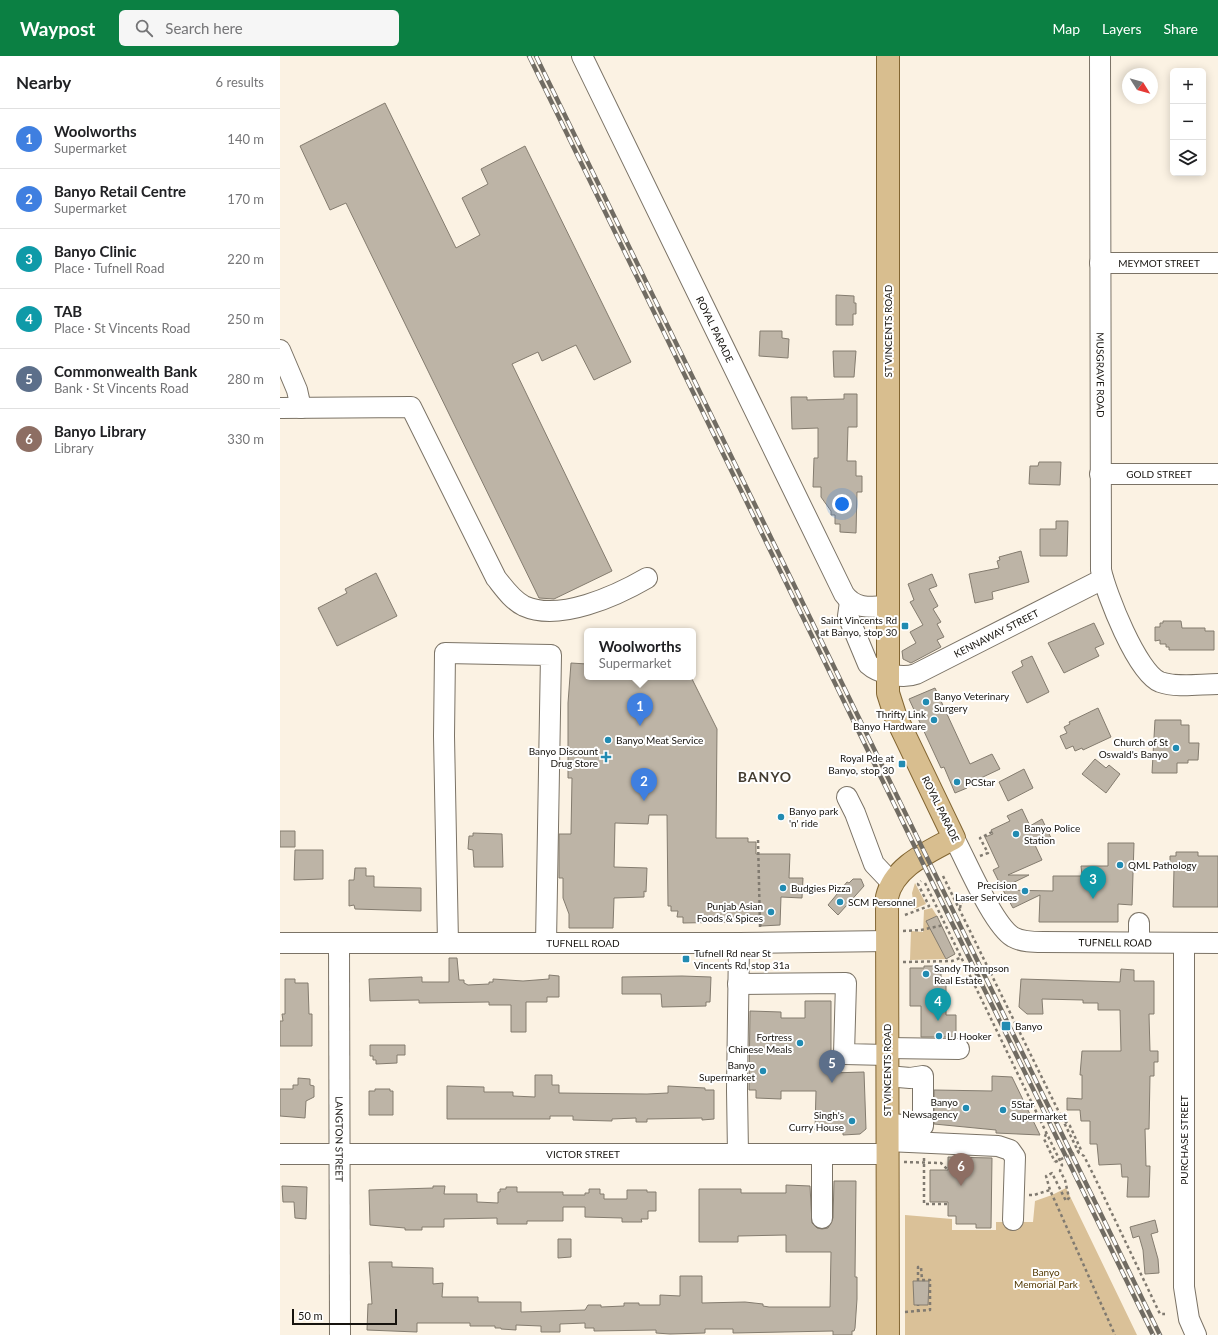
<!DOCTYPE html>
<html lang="en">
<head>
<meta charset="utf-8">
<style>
  body { margin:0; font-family:Lato,sans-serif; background:#f6f6f6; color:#202124 }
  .controls { position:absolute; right:12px; top:12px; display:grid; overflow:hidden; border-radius:6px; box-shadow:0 2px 10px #0003 }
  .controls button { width:36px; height:36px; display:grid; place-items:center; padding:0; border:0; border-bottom:1px solid #e0e0e0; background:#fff; color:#202124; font:20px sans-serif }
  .compass { position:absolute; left:842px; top:12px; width:36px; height:36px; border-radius:50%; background:#fff; box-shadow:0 2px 10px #0003; rotate:127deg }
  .scale { position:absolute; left:12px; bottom:10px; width:105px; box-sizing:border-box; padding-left:4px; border:2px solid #16130e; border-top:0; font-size:11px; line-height:14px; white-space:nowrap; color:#16130e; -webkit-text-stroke:3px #fff; paint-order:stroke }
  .you { position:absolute; left:562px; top:448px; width:14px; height:14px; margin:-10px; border:3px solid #fff; border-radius:50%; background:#1a73e8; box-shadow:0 0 0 6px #1a73e833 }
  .badge { display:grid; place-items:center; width:26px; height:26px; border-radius:50%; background:#0b8043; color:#fff; font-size:13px; font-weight:700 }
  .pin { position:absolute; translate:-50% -33px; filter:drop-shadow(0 1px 2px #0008) }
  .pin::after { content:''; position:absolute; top:21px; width:14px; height:12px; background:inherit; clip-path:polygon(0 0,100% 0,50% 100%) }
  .popup { position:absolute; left:304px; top:572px; width:112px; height:52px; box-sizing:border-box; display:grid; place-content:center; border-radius:6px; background:#fff; filter:drop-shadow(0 1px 3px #0005); font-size:13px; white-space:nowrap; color:#757577 }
  .popup b { font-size:15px; color:#202124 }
  .popup::after { content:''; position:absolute; left:50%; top:100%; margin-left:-8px; border:8px solid transparent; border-top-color:#fff }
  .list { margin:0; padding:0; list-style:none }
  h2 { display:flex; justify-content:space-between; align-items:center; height:52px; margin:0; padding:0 16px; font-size:17px }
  h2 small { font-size:13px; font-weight:400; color:#757577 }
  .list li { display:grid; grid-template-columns:26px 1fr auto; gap:12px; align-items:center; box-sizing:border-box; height:60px; padding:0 16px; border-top:1px solid #e0e0e0 }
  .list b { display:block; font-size:15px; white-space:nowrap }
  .list p { margin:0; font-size:13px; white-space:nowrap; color:#757577 }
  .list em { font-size:13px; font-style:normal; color:#757577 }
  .icon { flex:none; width:22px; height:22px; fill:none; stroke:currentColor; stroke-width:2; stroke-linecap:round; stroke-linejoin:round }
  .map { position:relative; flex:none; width:938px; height:1279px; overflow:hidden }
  header { display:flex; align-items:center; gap:24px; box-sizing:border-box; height:56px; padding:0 20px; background:#0b8043; color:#fff }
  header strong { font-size:19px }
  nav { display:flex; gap:22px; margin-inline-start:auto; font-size:14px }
  .search { width:280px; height:36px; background:#f6f6f6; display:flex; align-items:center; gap:10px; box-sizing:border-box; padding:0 14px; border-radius:6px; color:#757577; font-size:15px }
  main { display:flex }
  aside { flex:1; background:#fff }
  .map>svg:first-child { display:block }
  .green { fill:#dac198 }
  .building { fill:#bdb4a6; stroke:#847c6f }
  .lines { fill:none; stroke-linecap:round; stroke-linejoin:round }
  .minor-casing { stroke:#7b7366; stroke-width:22 }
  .major-casing { stroke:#836632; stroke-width:24 }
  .path { stroke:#807a70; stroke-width:2.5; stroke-dasharray:3 3; stroke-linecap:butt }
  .minor { stroke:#fff; stroke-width:20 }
  .major { stroke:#d8be8f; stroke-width:22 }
  .rail-casing { stroke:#716c63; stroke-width:4.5 }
  .rail { stroke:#fff; stroke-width:3; stroke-dasharray:9; stroke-linecap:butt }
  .path-bridge { stroke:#807a70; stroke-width:2.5; stroke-dasharray:3 3; stroke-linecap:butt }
  .poi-dot { fill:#218bb2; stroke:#fff; stroke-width:1.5 }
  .labels { text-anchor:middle; stroke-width:4; stroke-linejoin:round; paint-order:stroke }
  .street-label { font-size:10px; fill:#16130e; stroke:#fff }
  .poi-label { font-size:10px; fill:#16130e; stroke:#fff; text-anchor:start }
  .park-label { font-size:10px; fill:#543a04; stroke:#fff }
  .district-label { font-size:14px; font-weight:bold; letter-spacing:1px; fill:#453e32; stroke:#fff }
</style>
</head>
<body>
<header>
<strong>Waypost</strong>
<div class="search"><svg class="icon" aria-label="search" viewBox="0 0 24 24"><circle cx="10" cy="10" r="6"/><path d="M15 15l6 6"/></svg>Search here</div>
<nav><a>Map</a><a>Layers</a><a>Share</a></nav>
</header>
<main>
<aside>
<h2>Nearby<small>6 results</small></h2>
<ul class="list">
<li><span class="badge" style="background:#3f7fe0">1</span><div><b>Woolworths</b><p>Supermarket</p></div><em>140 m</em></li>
<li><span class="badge" style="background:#3f7fe0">2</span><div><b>Banyo Retail Centre</b><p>Supermarket</p></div><em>170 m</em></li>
<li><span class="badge" style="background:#0f9aa8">3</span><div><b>Banyo Clinic</b><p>Place · Tufnell Road</p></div><em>220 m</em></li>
<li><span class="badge" style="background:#0f9aa8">4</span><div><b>TAB</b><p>Place · St Vincents Road</p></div><em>250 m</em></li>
<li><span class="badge" style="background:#5c6f8a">5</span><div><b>Commonwealth Bank</b><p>Bank · St Vincents Road</p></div><em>280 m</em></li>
<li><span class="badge" style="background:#8d6e63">6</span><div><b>Banyo Library</b><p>Library</p></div><em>330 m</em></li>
</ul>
</aside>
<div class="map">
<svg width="938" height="1279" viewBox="0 0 938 1279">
  <rect width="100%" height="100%" fill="#fbf2e3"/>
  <path class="green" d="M635,827L646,848L634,853L632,837Z
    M652,852L657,860L647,865L666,903L630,904L631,875L643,876L644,854Z
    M786,1132L857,1279H625V1159L672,1163V1174H716V1166H753L755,1145L772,1139Z"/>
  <path class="building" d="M105,47L176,192L200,179L182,142L208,128L201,113L245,90L351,306L314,324L296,289L262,305L258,296L232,308L332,515L274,543L259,542L66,147L50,154L20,90Z
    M556,239L574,240V247H576V258H573V269H556Z
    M480,275H502V282L509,283L508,302L479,300Z
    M553,295H576L574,321H554Z
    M564,338H577V371H568L567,405H576V420H582V436H577L576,477L560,476V468H555V459H551V455L541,441V431H533L534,402H538V372L512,373L511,341H527V344L564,343Z
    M759,406H781L780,429L749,428L750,410H758Z
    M776,465H788L787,500H760V473H776Z
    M741,495L749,526L712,536L713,543L695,547L689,518L719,512L717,505L720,504L719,501Z
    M96,517L117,560L57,590L38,552L67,537L65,533Z
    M652,518L657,530L649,533L658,550L653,553L661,566L657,568L664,581L657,584L661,591L631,607L623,603L622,595L636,587L630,576L643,569L630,546L634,544L628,528Z
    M883,565H901L902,572H925V575H934V594H889V591H886V588H880V584L875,585V571H880V567H883Z
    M814,567L824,588L815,592L819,600L784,617L768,587Z
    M752,600L769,636L747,647L732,616L743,610L741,605Z
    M291,607L307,608V621H411L437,673L436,782H468V786H476V798H510L509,822H523L522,842L501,841L500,869L481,870V867L453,866L403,867V861H397L398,855H391V850H388L387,759H369L368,768L335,767L334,811L367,812L366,836L364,835V841L334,842L333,872H289V858L283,842V822H279V778H291L292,722H288V647Z
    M655,632L690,708L712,698L720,713L686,729L687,732L675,737L664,711L661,712L629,643Z
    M818,652L831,681L803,694L802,692L795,695L793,690L786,693L780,680L787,677L784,671L790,668L789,666Z
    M875,664H901V669H909V687H919L918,704H908V707H897V717H872Z
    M815,703L826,712L829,709L840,718L826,737L802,718Z
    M744,713L753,732L728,745L719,726Z
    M742,753L750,770L762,763L771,782L755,789L762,804L728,819H749L722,832L713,814L719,811L705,781L713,778L711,774L730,765L727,760Z
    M0,775H15V791H0Z
    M193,777L222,778L223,811H194L193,794L188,793L189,780H193Z
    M828,787H854L852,849L838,848V866H759L760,839L733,852L723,834L773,835V820H802L801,810H828Z
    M15,794H43V823L14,824Z
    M896,796H918V800H938V851H893L894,813H890V800H896Z
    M75,812H86V820H94V831L141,832V855L75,853L74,849L69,850V824H74Z
    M573,823H581L584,830L558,859L548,849L567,826L569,827Z
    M657,860L675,898L666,903L646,865Z
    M169,902H177L179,924H184V927L188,929L209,928V926H213V923L243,925L269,923V919L279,920V941H267V946H246V976H231V949H209V946L139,947V944L90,945L89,923L142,921V926H169Z
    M644,910H661V923H666V959H676V981H641V950H630V912H644Z
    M841,913L854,914V925H874V958H869L870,995H878V1006H874V1020H870L869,1073H865L866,1110H870L869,1141H847L848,1121H842L841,1108L819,1109L817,1088H810V1065H801L800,1054H787V1042L802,1043V1019H800L802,995H841L840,954H818V947H803V944L762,943L763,958H747L739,951L741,923L840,926Z
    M402,920L431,921L430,946H426V950L382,951L381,938H342V921Z
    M5,923H15V927H28L29,958H32V990H0V965H3L2,958H5Z
    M525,945H551V1017L584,1016L586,1073L580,1078L563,1079V1074H535L536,1035H501V1043L476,1042V1034H469L470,955L501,956V962H525Z
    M90,989H125V999H117V1007L96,1008V1004H93V1000H90Z
    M255,1019H272V1029H279V1037L367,1038L388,1037V1030L425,1032V1034H434V1063L422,1064V1062L367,1063V1066H356V1062L332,1063V1065L293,1064V1060H270V1063H167V1030L204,1031V1036H233V1040L255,1041Z
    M712,1020L732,1021L760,1079L716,1077V1074L654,1068V1034L712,1035Z
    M18,1022L30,1023V1029L34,1030V1041L26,1045L25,1062L0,1060V1033H13V1029H18Z
    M95,1033H110V1035H113V1059H89V1035H95Z
    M668,1101L712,1102L711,1172H696V1168H676V1160H668V1146H650V1114H668Z
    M554,1125H576L575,1221H577V1243L575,1272L574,1275H572V1279H553V1275L453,1277V1273H425V1277L390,1278L376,1277V1274L314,1275V1272H305V1267L280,1268V1276H261V1270L236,1269V1274L221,1273V1272H215V1270H190V1267H137V1276L87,1274L88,1248H92L89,1206H112V1211L153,1212V1228L163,1227L162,1241H198V1246H241V1256L305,1254L308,1249H321V1251L344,1250V1247H359V1249H380V1239L400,1240V1220H422V1247L465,1246L483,1248V1250L489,1251H550L551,1196H506V1179L458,1180V1186H419V1133H461V1137H506V1129L530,1130L532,1167L537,1172L542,1173L548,1172L553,1162Z
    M2,1130L27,1131L26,1163L15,1162L14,1146H3Z
    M153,1130H165L164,1138H197V1146L218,1147V1136H220V1133H226V1131H237V1136H283V1139H305V1137H309V1133H320V1138H324V1143H347V1134H367V1136H376V1155H368V1163H361L362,1166H342V1162L305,1161V1151H283V1165H247V1168H217V1162L164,1163V1171H142V1174H125V1172L90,1169L89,1134L153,1132Z
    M875,1164L878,1176L871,1178L878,1203L879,1217L865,1218L863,1194L859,1180L853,1182L850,1171Z
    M278,1183H291V1201L278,1202Z
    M633,1225H649L648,1249H634Z"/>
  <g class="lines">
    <g class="minor-casing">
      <g id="minor">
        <path id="s1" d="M302,0L564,538C575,554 592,551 609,550"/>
        <path id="s2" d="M820,0L821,514C826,537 857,617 880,626C897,632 920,628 938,628"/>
        <path id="s3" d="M820,207H938"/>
        <path d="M0,294L17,334L21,352"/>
        <path d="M0,352L131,351L216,522C224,532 232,544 244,550C279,566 336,540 367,522"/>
        <path id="s4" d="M820,418H938"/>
        <path id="s5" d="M570,546L568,560L588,608C599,618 623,623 636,618L823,523"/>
        <path d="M567,741L575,757L594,808L612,827"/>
        <path id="s6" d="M674,782C686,804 713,869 733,881C742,886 753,886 763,886L938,887"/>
        <path d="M859,886V867"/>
        <path id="s7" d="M0,887H459L607,885"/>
        <path id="s8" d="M59,887L60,1279"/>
        <path d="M168,887L164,680L165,597L271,599L266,887"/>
        <path d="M904,887V1231L909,1263L916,1279"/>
        <path d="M458,928L566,927L564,998L607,999"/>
        <path d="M607,992L679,993"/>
        <path d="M607,1068L643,1070V1020L630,1022L607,1020"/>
        <path d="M607,1085L718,1090L730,1094L735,1101L733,1164"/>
        <path id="s9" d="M0,1098H607"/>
        <path d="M458,1098L457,1034L459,887"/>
        <path d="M542,1098V1162"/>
      </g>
    </g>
    <g class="major-casing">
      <path id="major" d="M608,1279L607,841C614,810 649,796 674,782L615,659L608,637V0"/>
    </g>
    <path class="path" d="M478,784L480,871
      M700,800L708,797L700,782L712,776
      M663,820L799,1097L804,1100L815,1122L880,1258H885
      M645,827L782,1109L780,1115L785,1124L789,1142L786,1145L772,1117L766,1120L770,1134L835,1279
      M680,852L681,847L686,844
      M625,859L649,850L638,828L641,825
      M623,875L641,874L664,869
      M623,906L672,905L680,902
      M785,1065L790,1070L801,1094
      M766,1078L764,1083L775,1106
      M644,1102V1148H668
      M624,1106L661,1107L668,1114
      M749,1139H754L770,1134
      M625,1256L650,1254V1224H642L641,1211H638V1225
      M638,1256V1249"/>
    <use href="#minor" class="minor"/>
    <use href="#major" class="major"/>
    <g class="rail-casing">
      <path id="rail" d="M249,0L873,1279
        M256,0L880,1279"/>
    </g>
    <use href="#rail" class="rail"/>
    <path class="path-bridge" d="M775,1106L801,1094"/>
  </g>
  <g class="poi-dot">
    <rect x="621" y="566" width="8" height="8" rx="2"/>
    <circle cx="646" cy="646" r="4"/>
    <circle cx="654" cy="664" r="4"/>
    <circle cx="328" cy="684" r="4"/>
    <circle cx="896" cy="692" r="4"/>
    <path d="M324 695h4v4h4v4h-4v4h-4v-4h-4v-4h4z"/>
    <rect x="618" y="704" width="8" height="8" rx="2"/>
    <circle cx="677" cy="726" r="4"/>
    <circle cx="501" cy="761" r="4"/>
    <circle cx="736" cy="778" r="4"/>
    <circle cx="840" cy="809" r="4"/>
    <circle cx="503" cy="832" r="4"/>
    <circle cx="745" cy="835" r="4"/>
    <circle cx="560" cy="846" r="4"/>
    <circle cx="491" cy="856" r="4"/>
    <rect x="402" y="899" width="8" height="8" rx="2"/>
    <circle cx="646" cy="918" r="4"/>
    <rect x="721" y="965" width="10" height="10" rx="2"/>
    <circle cx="659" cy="980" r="4"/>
    <circle cx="520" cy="987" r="4"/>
    <circle cx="483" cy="1015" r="4"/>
    <circle cx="686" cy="1052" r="4"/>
    <circle cx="723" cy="1054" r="4"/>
    <circle cx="572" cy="1065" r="4"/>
  </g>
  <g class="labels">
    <g class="street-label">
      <text dy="4" stroke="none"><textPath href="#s3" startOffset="59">MEYMOT STREET</textPath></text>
      <text dy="4" stroke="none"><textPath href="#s1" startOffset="304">ROYAL PARADE</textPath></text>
      <text transform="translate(608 275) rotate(-90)" y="4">ST VINCENTS ROAD</text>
      <text dy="4" stroke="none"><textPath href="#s2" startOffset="319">MUSGRAVE ROAD</textPath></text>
      <text dy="4" stroke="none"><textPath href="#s4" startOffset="59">GOLD STREET</textPath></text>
      <text dy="4" stroke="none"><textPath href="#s5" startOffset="207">KENNAWAY STREET</textPath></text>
      <text transform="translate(661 753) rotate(64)" y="4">ROYAL PARADE</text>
      <text dy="4" stroke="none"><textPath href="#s7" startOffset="303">TUFNELL ROAD</textPath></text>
      <text dy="4" stroke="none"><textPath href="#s6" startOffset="219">TUFNELL ROAD</textPath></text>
      <text transform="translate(607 1014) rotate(-90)" y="4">ST VINCENTS ROAD</text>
      <text dy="4" stroke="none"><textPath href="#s8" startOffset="196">LANGTON STREET</textPath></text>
      <text transform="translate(904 1084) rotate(-90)" y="4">PURCHASE STREET</text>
      <text dy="4" stroke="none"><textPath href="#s9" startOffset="303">VICTOR STREET</textPath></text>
    </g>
    <g class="poi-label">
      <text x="617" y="568" text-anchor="end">Saint Vincents Rd<tspan x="617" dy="12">at Banyo, stop 30</tspan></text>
      <text x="654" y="644">Banyo Veterinary<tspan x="654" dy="12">Surgery</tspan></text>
      <text x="646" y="662" text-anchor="end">Thrifty Link<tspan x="646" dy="12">Banyo Hardware</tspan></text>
      <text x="336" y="688">Banyo Meat Service</text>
      <text x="888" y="690" text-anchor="end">Church of St<tspan x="888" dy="12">Oswald's Banyo</tspan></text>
      <text x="318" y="699" text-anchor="end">Banyo Discount<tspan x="318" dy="12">Drug Store</tspan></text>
      <text x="614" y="706" text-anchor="end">Royal Pde at<tspan x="614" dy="12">Banyo, stop 30</tspan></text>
      <text x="685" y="730">PCStar</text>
      <text x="509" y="759">Banyo park<tspan x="509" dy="12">'n' ride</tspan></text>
      <text x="744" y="776">Banyo Police<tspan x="744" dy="12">Station</tspan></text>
      <text x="848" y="813">QML Pathology</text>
      <text x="737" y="833" text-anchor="end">Precision<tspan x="737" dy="12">Laser Services</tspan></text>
      <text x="511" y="836">Budgies Pizza</text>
      <text x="568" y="850">SCM Personnel</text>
      <text x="483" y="854" text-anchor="end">Punjab Asian<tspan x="483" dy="12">Foods &amp; Spices</tspan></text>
      <text x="414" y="901">Tufnell Rd near St<tspan x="414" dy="12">Vincents Rd, stop 31a</tspan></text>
      <text x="654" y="916">Sandy Thompson<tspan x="654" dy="12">Real Estate</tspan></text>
      <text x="735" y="974">Banyo</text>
      <text x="667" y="984">LJ Hooker</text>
      <text x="512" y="985" text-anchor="end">Fortress<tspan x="512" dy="12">Chinese Meals</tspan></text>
      <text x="475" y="1013" text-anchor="end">Banyo<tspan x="475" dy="12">Supermarket</tspan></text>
      <text x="678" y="1050" text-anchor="end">Banyo<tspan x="678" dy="12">Newsagency</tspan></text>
      <text x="731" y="1052">5Star<tspan x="731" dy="12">Supermarket</tspan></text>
      <text x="564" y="1063" text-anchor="end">Singh's<tspan x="564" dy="12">Curry House</tspan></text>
    </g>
    <g class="park-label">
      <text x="766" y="1220">Banyo<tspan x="766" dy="12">Memorial Park</tspan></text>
    </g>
    <g class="district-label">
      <text x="485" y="726">BANYO</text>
    </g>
  </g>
</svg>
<div class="controls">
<button>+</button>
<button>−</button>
<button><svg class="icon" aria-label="layers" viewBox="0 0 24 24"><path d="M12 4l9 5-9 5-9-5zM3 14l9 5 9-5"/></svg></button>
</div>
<svg class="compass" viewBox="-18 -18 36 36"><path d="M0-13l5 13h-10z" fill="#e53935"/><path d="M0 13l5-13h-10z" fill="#757577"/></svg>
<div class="scale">50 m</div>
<div class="you"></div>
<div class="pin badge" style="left:360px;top:670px;background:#3f7fe0">1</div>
<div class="popup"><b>Woolworths</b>Supermarket</div>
<div class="pin badge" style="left:364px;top:745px;background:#3f7fe0">2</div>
<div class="pin badge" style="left:813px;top:843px;background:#0f9aa8">3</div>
<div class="pin badge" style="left:658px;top:965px;background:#0f9aa8">4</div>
<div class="pin badge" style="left:552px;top:1027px;background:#5c6f8a">5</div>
<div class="pin badge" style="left:681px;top:1130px;background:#8d6e63">6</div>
</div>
</main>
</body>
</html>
